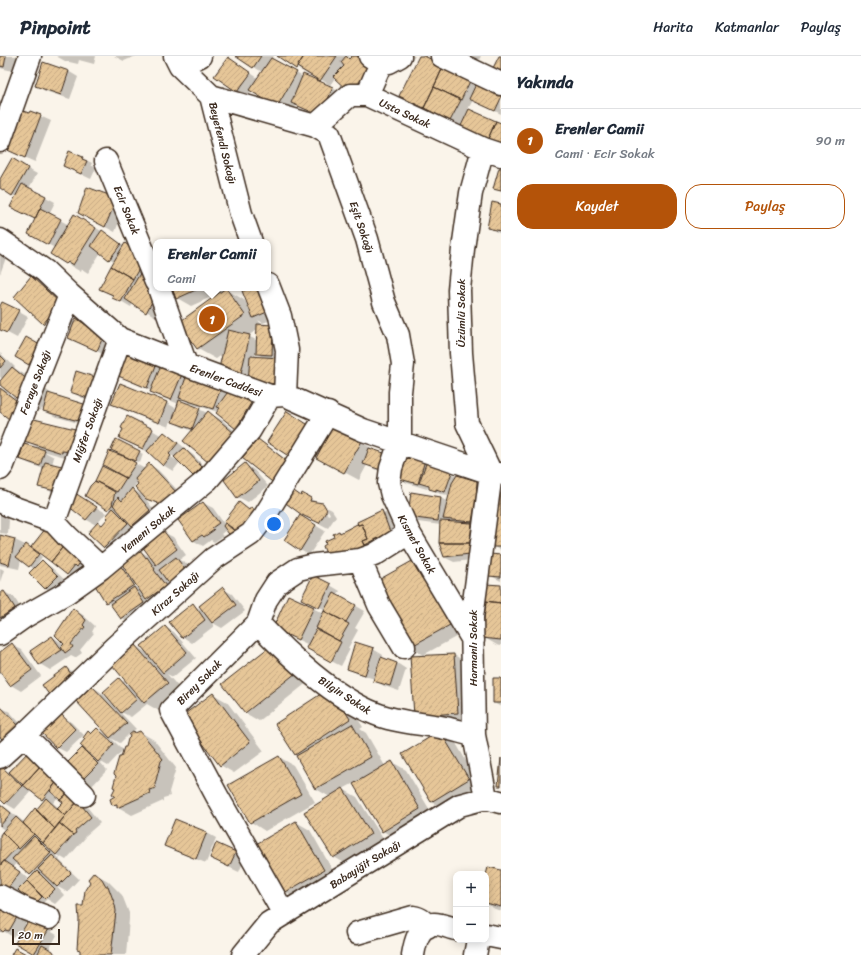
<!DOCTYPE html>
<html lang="tr">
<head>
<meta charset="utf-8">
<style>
  body { margin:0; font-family:Sriracha,sans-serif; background:#f2f2f3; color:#1f2937 }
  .controls { position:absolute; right:12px; bottom:12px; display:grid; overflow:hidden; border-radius:8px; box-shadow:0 2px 10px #0003 }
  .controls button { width:36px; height:36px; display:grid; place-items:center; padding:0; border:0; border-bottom:1px solid #e0e1e3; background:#fff; color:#1f2937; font:20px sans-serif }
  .scale { position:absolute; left:12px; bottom:10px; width:48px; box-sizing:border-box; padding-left:4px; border:2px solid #3b2a1e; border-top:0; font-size:11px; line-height:14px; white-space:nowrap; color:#3b2a1e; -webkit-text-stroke:3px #fff; paint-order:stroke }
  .you { position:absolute; left:274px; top:468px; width:14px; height:14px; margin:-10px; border:3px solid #fff; border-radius:50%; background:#1a73e8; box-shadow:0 0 0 6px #1a73e833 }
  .badge { display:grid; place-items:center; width:26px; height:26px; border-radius:50%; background:#b45309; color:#fff; font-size:13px; font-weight:700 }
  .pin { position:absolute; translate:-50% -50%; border:2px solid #fff; box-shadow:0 1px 4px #0006 }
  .popup { position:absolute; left:153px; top:183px; width:118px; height:52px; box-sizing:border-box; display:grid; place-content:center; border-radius:8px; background:#fff; filter:drop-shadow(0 1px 3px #0005); font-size:13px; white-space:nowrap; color:#747a83 }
  .popup b { font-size:15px; color:#1f2937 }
  .popup::after { content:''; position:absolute; left:50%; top:100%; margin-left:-8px; border:8px solid transparent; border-top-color:#fff }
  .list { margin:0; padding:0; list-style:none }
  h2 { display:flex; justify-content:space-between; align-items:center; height:52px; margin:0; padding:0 16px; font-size:17px }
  h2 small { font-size:13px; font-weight:400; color:#747a83 }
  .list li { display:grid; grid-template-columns:26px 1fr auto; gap:12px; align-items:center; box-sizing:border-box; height:64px; padding:0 16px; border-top:1px solid #e0e1e3 }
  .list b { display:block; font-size:15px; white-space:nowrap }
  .list p { margin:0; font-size:13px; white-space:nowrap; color:#747a83 }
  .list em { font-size:13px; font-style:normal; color:#747a83 }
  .actions { display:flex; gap:8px; padding:12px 16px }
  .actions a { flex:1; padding:9px 0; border:1px solid #b45309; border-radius:16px; text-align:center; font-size:14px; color:#b45309 }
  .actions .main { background:#b45309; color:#fff }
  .map { position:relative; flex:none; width:501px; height:899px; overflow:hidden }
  header { display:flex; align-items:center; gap:24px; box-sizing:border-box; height:56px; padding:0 20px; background:#fff; border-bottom:1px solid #e0e1e3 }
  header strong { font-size:19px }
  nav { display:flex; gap:22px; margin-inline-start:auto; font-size:14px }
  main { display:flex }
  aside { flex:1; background:#fff }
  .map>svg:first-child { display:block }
  .shadow { fill:#0003; fill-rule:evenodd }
  .building { fill:url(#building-hatch); stroke:#3b2a1e }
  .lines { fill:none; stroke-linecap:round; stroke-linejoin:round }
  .minor-casing { stroke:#3b2a1e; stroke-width:25 }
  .minor { stroke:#fff; stroke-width:22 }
  .labels { text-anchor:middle; stroke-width:3.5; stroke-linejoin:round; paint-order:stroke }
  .street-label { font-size:11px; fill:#3b2a1e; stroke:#fff }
</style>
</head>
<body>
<header>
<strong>Pinpoint</strong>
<nav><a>Harita</a><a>Katmanlar</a><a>Paylaş</a></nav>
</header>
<main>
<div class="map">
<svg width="501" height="899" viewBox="0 0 501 899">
  <defs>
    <pattern id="building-hatch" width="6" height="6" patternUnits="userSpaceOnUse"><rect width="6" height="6" fill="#e6c698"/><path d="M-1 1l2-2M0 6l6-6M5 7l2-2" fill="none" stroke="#c6aa83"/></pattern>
  </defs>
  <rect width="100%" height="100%" fill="#faf4ea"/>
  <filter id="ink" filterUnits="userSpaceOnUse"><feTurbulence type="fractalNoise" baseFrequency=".025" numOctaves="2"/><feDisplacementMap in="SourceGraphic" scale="8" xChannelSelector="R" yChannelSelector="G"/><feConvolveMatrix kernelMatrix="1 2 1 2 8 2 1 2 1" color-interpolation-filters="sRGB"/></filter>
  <g filter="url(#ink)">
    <path class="shadow" d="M0,0H15L17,1L13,15L0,12Z
      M56,0H96L94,8L79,4L78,8L65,5Z
      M114,0H136L124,5Z
      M237,0H274L272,3L303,21L333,32L342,38L331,65L296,49L291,58L251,35L247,41L216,20L228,2L258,22L262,16Z
      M278,0H350L348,2L350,4L353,0H366L359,41L335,22L330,29L312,18L310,20Z
      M396,0H415L409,7Z
      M462,0H481L477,8Z
      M445,11L501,36V58L473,44L468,53L501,68L462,70L447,62L438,59L425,52Z
      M68,15L78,21L70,43L45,35L36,29Z
      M31,56L51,65L35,106L14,97Z
      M82,102L92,107L91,109L96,112L91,123L64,110Z
      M12,104L37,118L29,132L55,146L49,158L69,169L89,168L112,181L124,190L165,246L156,261L133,247L131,251L101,233L115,206L101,196L88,217L82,213L81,216L51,198L55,192L38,183L36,164L12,151L16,141L0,131V125Z
      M126,148L115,176L79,157Z
      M501,149V178L488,172Z
      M0,195L7,199L0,218Z
      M32,221L56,235L84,261L80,266L112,287L107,300L69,282L71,277L68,281L43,267Z
      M173,232H232L227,234L244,244L249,251L253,232H259L276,262L263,267L258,264L262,269L273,270L287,333L259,332L230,317L223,298L216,303L198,293L180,267L218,238L191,250L177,242ZM258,273V285L248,280ZM256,297L265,302L255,301Z
      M3,247L28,261L17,282L0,273V252Z
      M127,295L220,333L228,337L240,340L260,353L246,377L237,372L218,356L189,347L183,343L181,346L199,353L207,357L208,356L222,364L248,386L193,375L182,371L171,364L169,371L122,353L113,347L120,328L167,347L177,353L179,348L161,341L152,335L117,319Z
      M0,297L15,311L14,312L37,326L91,371L54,360L44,354L46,349L40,355L14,340L0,327L3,323L0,321Z
      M77,316L98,347L80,341L71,335Z
      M0,332L5,334L29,355H0Z
      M74,374L88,382L76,404L43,395L54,401L52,409L69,441L49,435L40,430L44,413L30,408L20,403L41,393L25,384Z
      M152,374L162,380L164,378L174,383L186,393V394L193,399L211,417L203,425L194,420L180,406L173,415L163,409L150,397L129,387ZM167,397L176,402V404L166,398Z
      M258,384L267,389L297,412Z
      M361,386L375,394L393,420L374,413L367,409L359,424L331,409Z
      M117,396H139L143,398L140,407Z
      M125,402L145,413L149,408L158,414L186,443L162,450L144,441L159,460L142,474L134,470L136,473L114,497L104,492L89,477L96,469L87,464L69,450L75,439L106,457L98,467L103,470L110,462L112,455L86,440L96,426L102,411L117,418ZM138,425L140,428L144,440L134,434H132Z
      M425,405L457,420L476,426L491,434L479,503L454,506L444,501L441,469L418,466L409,460L441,442L448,446L450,439L440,438L428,431L427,433L407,427L397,421Z
      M245,408L254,414L268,430L248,446L238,441Z
      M501,438V495L493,490Z
      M303,439L332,454L336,460L328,472L313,464L302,441ZM323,450H326L330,458L328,459Z
      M203,447L213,452L225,469L226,468L231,471L243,482L227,473L221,478L223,480L214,486L211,484L203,490L194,485L179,465Z
      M382,455L391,460L399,481L360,502L335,482L339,476L341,477L358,469Z
      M0,459L9,464L8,478L0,477Z
      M310,466L325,475L309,499L300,494Z
      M163,476L173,481L186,499L179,504L186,507L199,526L157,548L146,542L153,552L131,568L121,562L112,549L107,546L120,510L127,514L140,495L152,502ZM130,526L139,531V533L129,527Z
      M0,480L15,484L31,492L42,501L37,508L38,509L42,505L51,511L67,526L55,538L46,532L31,517L34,513L21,504L19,513L0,509Z
      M33,491L92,509L77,524L67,518Z
      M501,500V525L489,519Z
      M0,512L4,514L0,526Z
      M428,514L463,577L423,599L409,591Z
      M330,529L340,535L337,539L365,555L355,572L358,574L348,592L350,593L341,610L317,598L309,589L274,572L313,552L324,558L326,555L324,553L311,547ZM316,571L330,579L329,580L315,574Z
      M501,530V590L497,589L483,581L487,545Z
      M223,533L232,538L245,555L222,572L211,566L214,570L192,587L183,581L193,549L205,556Z
      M4,536L14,541L24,558L0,569V538Z
      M74,554L83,559L95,570L92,576L94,577L80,594L82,597L75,602L71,600L50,614L40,608L31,595L53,581L62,587L64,590Z
      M165,571L174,576L196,602L173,621L167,618L182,635L159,655L147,648L131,661L119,655L136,673L133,675L137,678L140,676L154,684L176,712L169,736L170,740L163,742V745L132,759L113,748L116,741V731L121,702L132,681L129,678L120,687L111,682L123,694L108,710L99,705L107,714L90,732L80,726L82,693L89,698L86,683L89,676L92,678L97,673L109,680L93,631L102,637L113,648L119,623L129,629L136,590L147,597Z
      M12,589L22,594L41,620L21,635L11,629L0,614V597Z
      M373,593L383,599L382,603L397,607L406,613L399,635L384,630L374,624L375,623L358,618L348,612Z
      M287,598L309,625L259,665L245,657Z
      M454,599L468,607L472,665L429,667L411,601Z
      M66,612L76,617L60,645Z
      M501,623V651L494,647Z
      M213,638L227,646L264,695L234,717L220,709Z
      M344,642L363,671L360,673L366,677L385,710L392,706L406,714L434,761L397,784L383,775L354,727L343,733L357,741L385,786L348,809L334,801L330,741L316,733L298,701L299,700L295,698Z
      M0,651L10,656L28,676L0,708Z
      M61,660L70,665L84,679L66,696L56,691Z
      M440,676L454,684L482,732L446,754L431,746Z
      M29,696L83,749L88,752L100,767L84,781L85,782L66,804L54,797L60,803L59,804L79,823L67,836L56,830L64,839L55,848L47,843L39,851L20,834L13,843L0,835V779L5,774L0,771V747L25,767L45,745L32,734L15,753L5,747L0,742V714L2,712L10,717ZM58,741L64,746L59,752L53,747ZM17,806L33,820L26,827V826L28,822L13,811Z
      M279,701L293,709L315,746L265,775L251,766Z
      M296,766L310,774L337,822L299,845L285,836Z
      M207,777L216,782L206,807L175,795L166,790Z
      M235,797L245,802L239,816L220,807Z
      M501,815V855L495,853L486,848V824Z
      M94,817L108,825L122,839L129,857V863L126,899H81L84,850Z
      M0,845L29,860L25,868L28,869L31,864L57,879L49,894L58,899H38L16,887L20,881L15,878L13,881L0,873Z"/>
    <path class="building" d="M0,0H6L4,11L0,10Z
      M235,0H261L253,12Z
      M277,0H304L296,13Z
      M304,0H337L320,25L297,11Z
      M346,0L349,3L352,0H363L375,12L349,36L333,21L344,10L341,6Z
      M419,0H424L444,9L424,52L399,40Z
      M499,0H501V21L491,16Z
      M228,1L251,17L237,36L214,20Z
      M271,2L297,16L277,51L249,34Z
      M43,6L69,15L61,39L35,30Z
      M444,9L471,23L461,44L434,31Z
      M303,18L333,31L321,60L291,47Z
      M478,24L501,34V42L495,55L469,43Z
      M434,31L461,44L450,65L424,52Z
      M17,53L29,57L30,55L41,59L25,102L3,92Z
      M469,53L496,65L487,85L460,72Z
      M496,65L501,67V92L487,85Z
      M69,95L83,101L82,103L87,105L81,118L63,110Z
      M12,102L28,112L12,140L0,132V123Z
      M499,112H501V135L493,133Z
      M22,128L46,140L35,163L10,151Z
      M87,131L117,142L105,171L78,157Z
      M492,146L501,148V175L487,172Z
      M40,152L61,163L48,189L28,178Z
      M74,158L96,172L73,209L68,206L66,208L50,198Z
      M102,174L121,188L109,204L91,190Z
      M125,187L135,195L141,209L133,223L111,210Z
      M111,210L133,223L121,246L112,242L113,239L99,233Z
      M142,214L155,240L146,257L125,243Z
      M31,220L60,247L43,268L14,241Z
      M172,232H200L176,243Z
      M226,232L245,259L197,293L178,267Z
      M251,232H257L267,256L253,262L242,235Z
      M2,246L19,254L7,277L0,274V250Z
      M76,262L103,281L97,295L68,282Z
      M257,268L273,269L272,299L256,298Z
      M228,274L250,279L241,317L219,312Z
      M26,281L40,289L29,309L15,301Z
      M126,294L157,307L147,332L116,319Z
      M0,299L6,305L0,312Z
      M250,300L279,302L278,328L248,327Z
      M162,307L183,316L171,344L150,336Z
      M12,311L30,326L16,342L0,329V325Z
      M76,315L95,321L88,342L70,336Z
      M187,318L221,332L213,353L179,342Z
      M120,327L167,346L159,367L111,348Z
      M0,332L21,348L9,363L0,356Z
      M230,333L251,347L236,373L216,357L220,352L217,351Z
      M48,337L87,349L82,366L43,355Z
      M179,344L200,352L192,373L172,366Z
      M208,355L234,377L209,407L183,385Z
      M287,355L310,370L290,401L267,386Z
      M127,360L153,373L143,393L119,382L123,373L121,372Z
      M30,362L75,373L73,386V396L62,395V397L24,385Z
      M333,370L362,385L344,417L316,402Z
      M164,376L178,387L169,398L171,400L163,410L147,395Z
      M116,383L140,395L135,405L111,394Z
      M258,383L288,406L276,429L242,402Z
      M24,388L45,394L40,410L19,403Z
      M184,392L202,411L193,420L174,401Z
      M369,392L390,399L384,415L363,408Z
      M109,395L126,401L136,407L126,422L103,409Z
      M403,397L425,404L418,428L396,422Z
      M427,405L452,416L445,436L436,433V435L429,433V430L419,427Z
      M45,406L66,411L60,436L38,431Z
      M149,407L177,437L162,451L157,447L146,443L135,431L138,428L135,423Z
      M245,407L259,425L237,442L224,424Z
      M102,410L126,422L117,436L95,425Z
      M457,419L477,425L476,444L472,466L443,463L452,427Z
      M95,425L115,436L112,449L108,454L85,440L90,430Z
      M132,432L150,454L132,470L113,449L118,441L122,445Z
      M291,433L301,440L302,437L311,442L310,445L323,447L327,454L319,467L302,459L283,445Z
      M411,436L441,441L438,465L408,461Z
      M498,436L501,437V491H492Z
      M75,437L97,451L86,464L68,450Z
      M203,446L219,467L212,472L214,474L204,481L202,479L193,485L178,464Z
      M239,446L249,454L251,451L260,458L243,480L224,466Z
      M113,452L128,467L104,492L88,477L98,466L102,469L108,462L106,460Z
      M382,454L390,476L365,489L363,485L368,483L362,468L358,469L357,466Z
      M300,459L316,469L300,495L284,484Z
      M440,465L472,467L470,487H439Z
      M225,467L239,479L234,485L223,470Z
      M357,468L358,469L362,468L368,483L363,485L365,489L357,494L326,498L323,490L326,488L325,485L334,481L333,478L339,475L340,477Z
      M46,472L65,488L51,506L31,491Z
      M163,474L177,493L156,509L142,490Z
      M0,479L15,483L9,509L0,506Z
      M439,487H470V498L444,501Z
      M26,488L39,498L29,511L16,501Z
      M65,488L83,502L77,511L75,509L67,519L51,506Z
      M140,494L146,502L147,501L155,513L154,514L166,530L146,544L121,507Z
      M490,498L501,499V521L488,520Z
      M176,501L190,520L173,533L159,514Z
      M42,504L58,520L45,533L29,517Z
      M414,504L450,569L408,592L373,527Z
      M120,509L134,529L106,547L93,526Z
      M313,519L331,528L319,552L301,543Z
      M486,528L501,529V547L484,545Z
      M134,531L144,547L121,563L110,548Z
      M223,531L236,549L212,567L199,550Z
      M4,535L15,552L0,562V537Z
      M334,537L356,549L346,566L324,555Z
      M288,539L314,551L298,584L273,572Z
      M486,545L501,547V584L482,582Z
      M193,547L205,564L182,582L169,566Z
      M73,552L86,564L83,569L85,571L71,588L73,591L65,597L61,591L64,588L55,579Z
      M324,555L349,568L339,585L316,572Z
      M165,570L187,596L163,617L141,590Z
      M316,573L341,586L331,606L306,592Z
      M52,580L62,594L39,609L30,595Z
      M355,586L374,592L365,619L347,613Z
      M12,587L32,614L10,630L0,616V596Z
      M273,588L296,617L245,657L222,628Z
      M135,589L168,627L144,647L112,609Z
      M454,598L458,657L414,660L410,600Z
      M381,601L397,607L390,630L373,625Z
      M66,611L74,622L50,640L42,629Z
      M119,622L137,643L121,657L103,636Z
      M493,622H501V647H493Z
      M92,630L127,667L110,682L76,645Z
      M330,632L350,663L295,699L275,668Z
      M213,637L250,686L220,710L182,660Z
      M0,650L19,670L3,684L0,681Z
      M61,658L75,673L56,692L42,677Z
      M352,668L371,701L315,733L296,700Z
      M97,672L114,688L98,706L80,689L85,683L83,682L88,675L91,678Z
      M134,675L135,677L140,675L163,703L161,705L155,728L156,732L149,734L150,737L117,752V748L112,749L110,743L115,740L112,738L115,732L113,731L116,720L114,718L119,701H121L124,691H126L128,683L130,681L129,679Z
      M440,675L469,723L431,746L402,698Z
      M82,692L98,708L79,727L63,711Z
      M29,695L42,708L23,729L9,716Z
      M279,700L301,738L250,767L228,729Z
      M501,702V730H498Z
      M392,705L420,753L382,776L353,728Z
      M42,708L58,724L42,744L23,729Z
      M2,711L22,730L5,748L0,743V713Z
      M58,724L70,735L60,744L50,735Z
      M343,732L371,778L333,802L304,756Z
      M70,735L78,745L65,760L57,752L63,746L60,744Z
      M46,742L65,760L55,773L36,754Z
      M78,745L91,761L75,775L76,777L73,779L59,767Z
      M0,748L11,757L0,770Z
      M35,752L55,773L43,787L23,767Z
      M16,761L34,778L19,793L2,776Z
      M175,763L207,776L196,803L164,790Z
      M296,765L324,814L284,837L256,788Z
      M59,767L73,779L56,799L43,787Z
      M2,776L17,791L0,809V779Z
      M34,780L51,797L30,819L12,803Z
      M216,787L236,796L229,811L210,802Z
      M52,799L71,817L57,831L38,813Z
      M4,805L20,816L3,839L0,836V810Z
      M488,811L501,814V851L486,847V819Z
      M37,815L55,833L45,843L27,825Z
      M94,816L102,823L106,830H108L115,849L116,855L111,899H80V894L77,893L79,864L78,850H83L85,834L90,826L88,823Z
      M27,825L42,841L34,849L18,834Z
      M0,847L21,854L9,875L5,874L3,876L0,874Z
      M30,862L49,873L34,898L15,887Z
      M42,889L53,895L55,899H37Z
      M15,892L28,899H11Z"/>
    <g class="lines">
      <g class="minor-casing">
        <path id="minor" d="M175,0L180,10L211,40L241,158L251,186
          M370,0L381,7L389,6L400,0
          M442,0L501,28
          M180,10L200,0
          M367,39L381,7
          M211,40L315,70L329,78L367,183L384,246L398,279L403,308L400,336V386L391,412L389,427L392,439L409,477L473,584
          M315,70L350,39H367L483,93L501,99
          M0,85L30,0
          M483,93L471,137L463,193L459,234L461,297L467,367L491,417L472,561L474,679L486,742
          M106,105L156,226
          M0,184L45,215L70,239L120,283L186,309L270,340L285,339L363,374L491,417L499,418
          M268,229L280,260L287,294L285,339
          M159,232L186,309
          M0,413L3,409L70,239
          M0,445L12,451L54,466L67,480L101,512
          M54,466L120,283
          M360,504L379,549L404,591
          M258,567C288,599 335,642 376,658C398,667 422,667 445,672C455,674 464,677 474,679
          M0,578L24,561L66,537L101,512L207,424L250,374L270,340
          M24,679L84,739
          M0,701L24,679L115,591L213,503L251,478L264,461L328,357
          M0,840L25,853L49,862
          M284,858L217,740L171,654L258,567L266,544L277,527L298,513L315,509L360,504L374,499L409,477
          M357,877L413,861C420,862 424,865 427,871
          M486,879L501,882
          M243,899L269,867L460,749L486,742L500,746
          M413,899C415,887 418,871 433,868C440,867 450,872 456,873
          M475,899L478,884"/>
      </g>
      <use href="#minor" class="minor"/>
    </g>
  </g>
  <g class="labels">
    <g class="street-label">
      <text transform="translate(405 57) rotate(25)" y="4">Usta Sokak</text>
      <text transform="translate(223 87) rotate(76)" y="4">Beyefendi Sokağı</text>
      <text transform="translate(127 154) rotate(68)" y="4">Ecir Sokak</text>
      <text transform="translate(362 171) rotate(71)" y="4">Eşit Sokağı</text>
      <text transform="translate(461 257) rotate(-90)" y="4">Üzümlü Sokak</text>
      <text transform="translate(226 324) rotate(20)" y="4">Erenler Caddesi</text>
      <text transform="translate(35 326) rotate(-69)" y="4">Feraye Sokağı</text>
      <text transform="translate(87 374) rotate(-70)" y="4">Miğfer Sokağı</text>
      <text transform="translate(148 473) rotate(-40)" y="4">Yemeni Sokak</text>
      <text transform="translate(417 488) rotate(61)" y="4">Kısmet Sokak</text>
      <text transform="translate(175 537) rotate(-42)" y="4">Kiraz Sokağı</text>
      <text transform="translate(473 592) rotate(-90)" y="4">Harmanlı Sokak</text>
      <text transform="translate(199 626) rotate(-45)" y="4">Birey Sokak</text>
      <text transform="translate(345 639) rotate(33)" y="4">Bilgin Sokak</text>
      <text transform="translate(365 808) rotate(-32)" y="4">Babayiğit Sokağı</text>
    </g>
  </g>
</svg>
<div class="controls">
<button>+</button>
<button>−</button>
</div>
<div class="scale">20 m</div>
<div class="you"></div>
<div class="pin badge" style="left:212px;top:263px">1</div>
<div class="popup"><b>Erenler Camii</b>Cami</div>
</div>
<aside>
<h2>Yakında<small></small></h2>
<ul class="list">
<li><span class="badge">1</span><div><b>Erenler Camii</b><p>Cami · Ecir Sokak</p></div><em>90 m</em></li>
</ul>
<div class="actions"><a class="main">Kaydet</a><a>Paylaş</a></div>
</aside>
</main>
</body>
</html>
